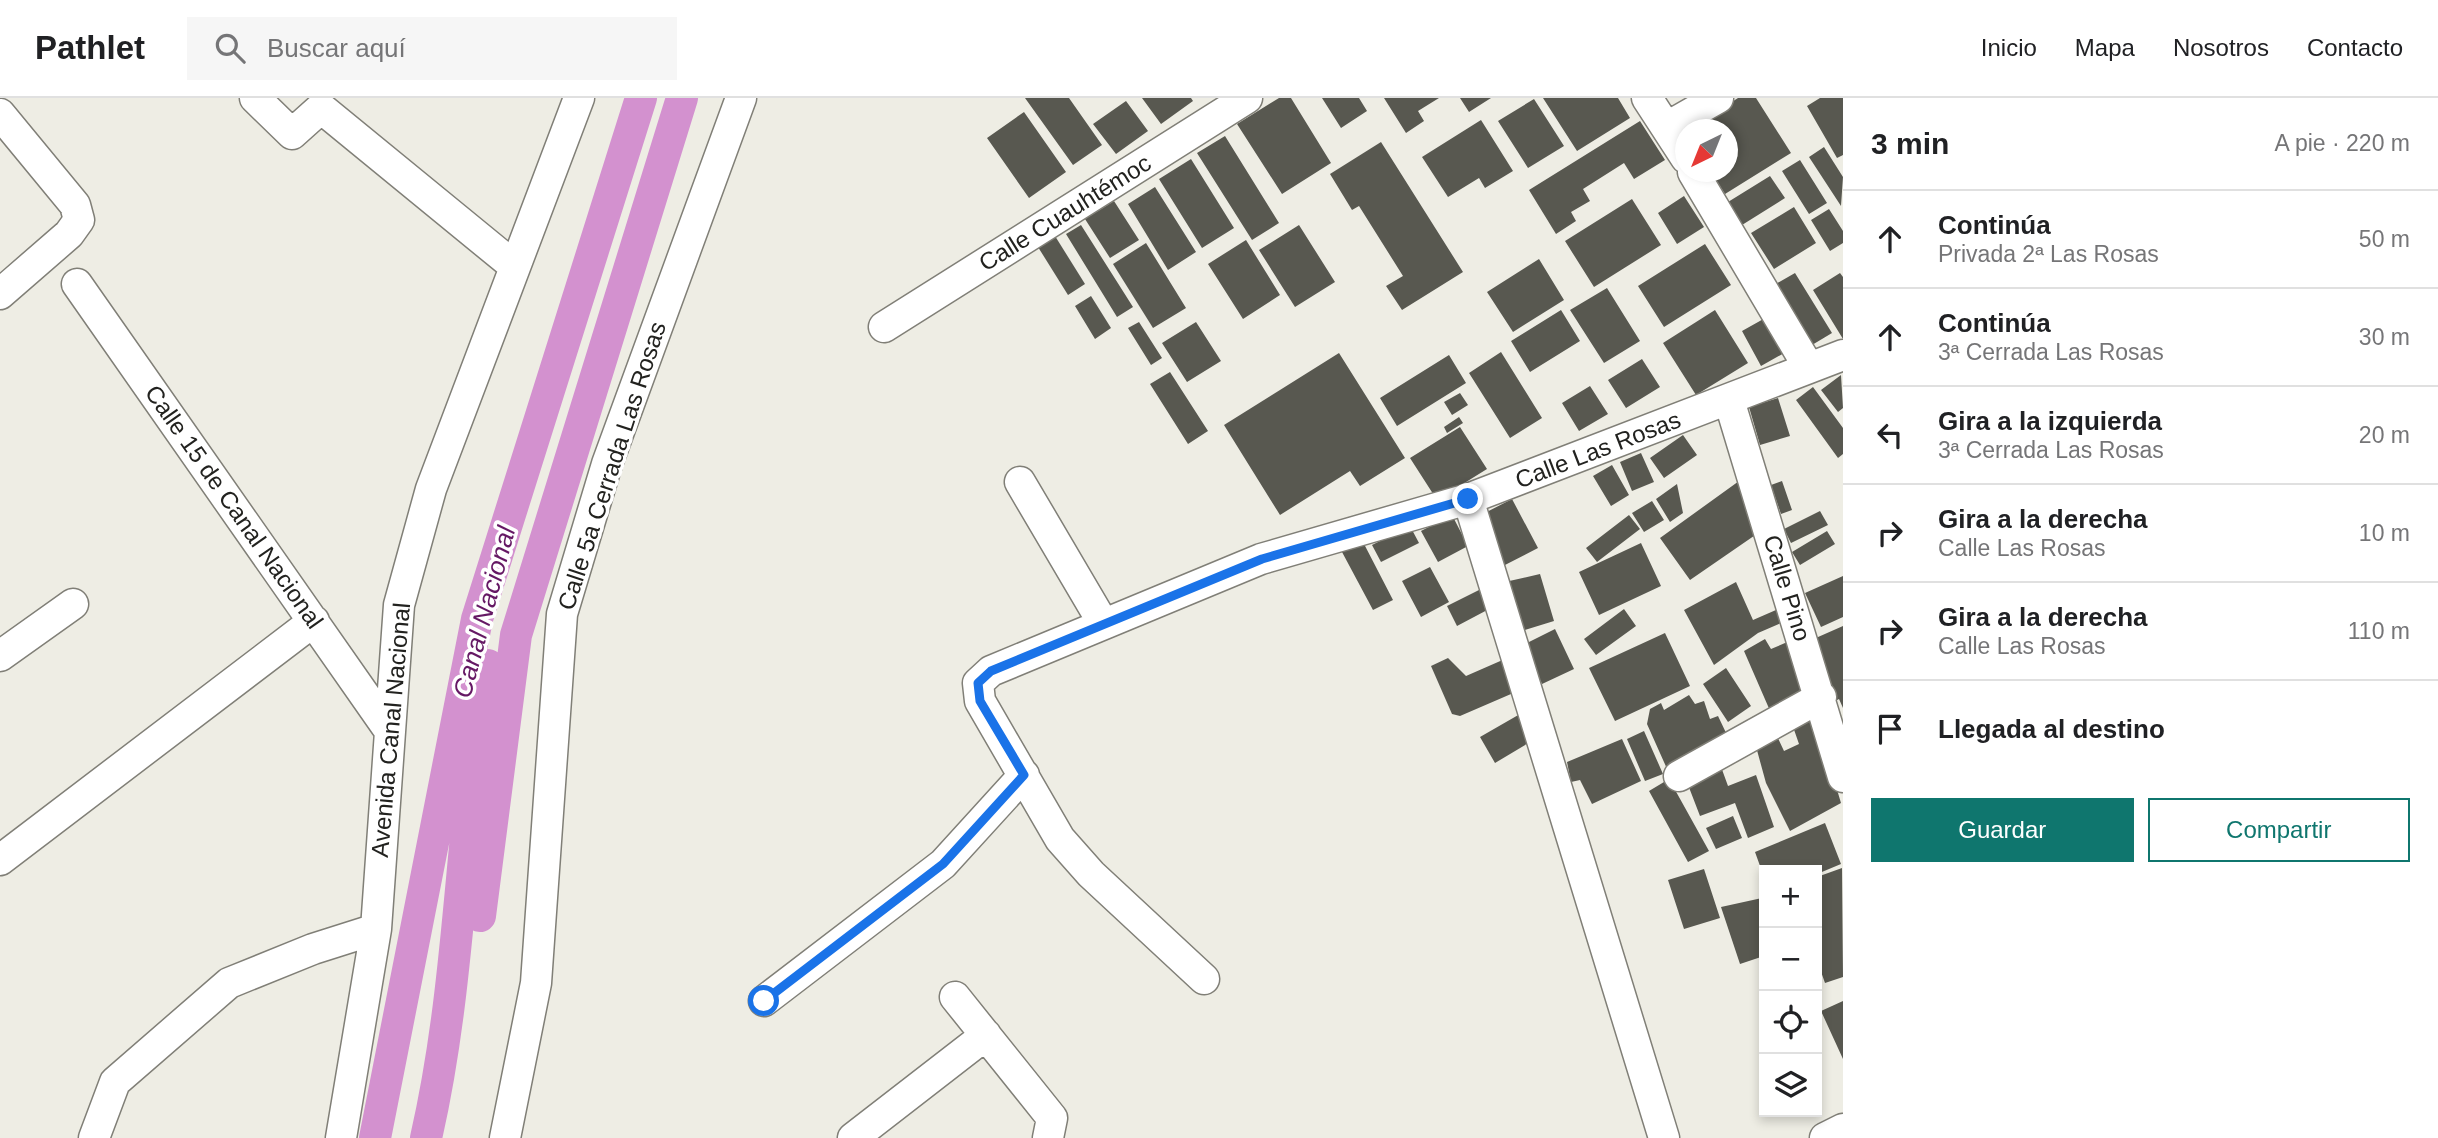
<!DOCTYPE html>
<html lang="es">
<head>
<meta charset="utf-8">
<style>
  body { margin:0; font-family:Helvetica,sans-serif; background:#f6f6f6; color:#202124 }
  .controls { position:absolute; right:21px; bottom:21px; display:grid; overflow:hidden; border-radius:0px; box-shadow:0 4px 10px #0003 }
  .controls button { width:63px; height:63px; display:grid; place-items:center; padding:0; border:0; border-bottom:2px solid #e0e0e0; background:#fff; color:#202124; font:35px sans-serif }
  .compass { position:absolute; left:1675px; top:21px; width:63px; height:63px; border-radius:50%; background:#fff; box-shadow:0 4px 10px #0003; rotate:223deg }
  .stop { position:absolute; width:21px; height:21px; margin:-16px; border:5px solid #1a73e8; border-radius:50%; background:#fff }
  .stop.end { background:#1a73e8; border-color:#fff; box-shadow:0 2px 7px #0008 }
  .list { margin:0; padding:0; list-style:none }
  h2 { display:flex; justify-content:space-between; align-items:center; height:91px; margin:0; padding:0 28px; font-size:30px }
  h2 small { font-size:23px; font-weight:400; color:#757577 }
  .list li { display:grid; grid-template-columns:46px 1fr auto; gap:21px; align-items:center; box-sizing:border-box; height:98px; padding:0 28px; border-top:2px solid #e0e0e0 }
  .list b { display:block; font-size:26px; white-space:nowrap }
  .list p { margin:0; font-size:23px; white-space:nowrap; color:#757577 }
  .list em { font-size:23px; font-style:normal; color:#757577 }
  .actions { display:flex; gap:14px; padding:21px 28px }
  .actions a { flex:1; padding:16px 0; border:2px solid #0f766e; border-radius:0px; text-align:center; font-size:24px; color:#0f766e }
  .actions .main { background:#0f766e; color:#fff }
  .icon { flex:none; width:38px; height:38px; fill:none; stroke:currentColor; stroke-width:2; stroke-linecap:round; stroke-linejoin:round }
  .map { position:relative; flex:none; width:1843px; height:1040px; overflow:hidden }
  header { display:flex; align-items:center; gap:42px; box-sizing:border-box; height:98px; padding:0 35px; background:#fff; border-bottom:2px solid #e0e0e0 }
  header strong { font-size:33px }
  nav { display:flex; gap:38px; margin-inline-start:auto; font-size:24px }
  .search { width:490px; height:63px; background:#f6f6f6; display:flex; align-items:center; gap:18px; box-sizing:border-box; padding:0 24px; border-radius:0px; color:#757577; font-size:26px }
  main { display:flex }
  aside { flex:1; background:#fff }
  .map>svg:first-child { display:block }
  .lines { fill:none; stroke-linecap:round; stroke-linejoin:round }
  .canal { stroke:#d391cf; stroke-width:32 }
  .building { fill:#585850 }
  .minor-casing { stroke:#807f77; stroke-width:33 }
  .minor { stroke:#fff; stroke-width:30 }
  .route { stroke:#1a73e8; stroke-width:9 }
  .labels { text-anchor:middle; stroke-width:7; stroke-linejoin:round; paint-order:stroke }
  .street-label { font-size:24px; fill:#22221f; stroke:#fff }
  .water-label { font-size:26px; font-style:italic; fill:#651864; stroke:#fff }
</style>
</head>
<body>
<header>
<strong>Pathlet</strong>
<div class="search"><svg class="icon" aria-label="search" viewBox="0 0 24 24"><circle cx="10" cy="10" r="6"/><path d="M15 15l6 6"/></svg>Buscar aquí</div>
<nav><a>Inicio</a><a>Mapa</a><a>Nosotros</a><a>Contacto</a></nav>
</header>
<main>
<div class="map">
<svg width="1843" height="1040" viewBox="0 0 1843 1040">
  <rect width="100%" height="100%" fill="#eeede4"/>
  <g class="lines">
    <path class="canal" d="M480,818L516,537L682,0
      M375,1040L477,521L641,0
      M426,1040C452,927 458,813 470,698C475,654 482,610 488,567"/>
  </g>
  <path class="building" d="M1025,0H1069L1102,47L1073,67Z
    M1142,0H1191L1193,3L1161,26Z
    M1279,0H1291L1331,65L1282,96L1237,26Z
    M1322,0H1359L1367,13L1341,30Z
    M1384,0H1439L1418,13L1424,23L1406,35Z
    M1460,0H1491L1469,14Z
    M1543,0H1618L1630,20L1577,53Z
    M1738,0H1756L1791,55L1725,96L1711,74H1728V32H1688Z
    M1820,0H1843V57L1837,60L1807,8Z
    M1534,1L1564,48L1528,70L1498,23Z
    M1126,3L1148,33L1116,56L1093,26Z
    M1024,14L1066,74L1029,100L987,40Z
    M1481,22L1513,73L1485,90L1479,80L1448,99L1422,59Z
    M1640,23L1665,62L1634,81L1624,65L1583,91L1590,103L1571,114L1576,123L1556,136L1529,92Z
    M1225,38L1279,125L1252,142L1197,55Z
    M1381,44L1463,174L1402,212L1386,188L1403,178L1359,108L1352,112L1330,76Z
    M1824,49L1843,79L1841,108L1809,59Z
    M1191,61L1234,130L1202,150L1159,81Z
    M1800,62L1827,105L1809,116L1782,73Z
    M1770,78L1785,100L1742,127L1728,104Z
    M1155,89L1196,154L1168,172L1128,106Z
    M1684,98L1704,129L1677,146L1658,115Z
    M1632,101L1661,147L1594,189L1565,143Z
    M1114,103L1139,142L1110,160L1085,121Z
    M1794,109L1816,145L1774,171L1751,135Z
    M1829,111L1843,133V145L1830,153L1811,122Z
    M1081,127L1133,209L1117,219L1066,136Z
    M1299,127L1335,184L1295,209L1259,152Z
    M1055,138L1085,186L1068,197L1038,149Z
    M1246,142L1280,197L1243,221L1208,166Z
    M1146,145L1186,210L1153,230L1113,166Z
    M1705,146L1731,187L1664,229L1638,188Z
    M1539,161L1564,202L1513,234L1487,194Z
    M1795,175L1832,235L1812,247L1774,187Z
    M1840,175L1843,179V241L1813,192Z
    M1607,190L1640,243L1604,265L1570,212Z
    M1091,198L1111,230L1095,241L1075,208Z
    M1561,212L1580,243L1530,274L1511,243Z
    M1715,212L1748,265L1696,297L1663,245Z
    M1767,219L1786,254L1761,268L1742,233Z
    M1139,224L1162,260L1151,267L1128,230Z
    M1196,224L1221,263L1187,284L1162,245Z
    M1501,254L1542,320L1510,340L1469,275Z
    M1339,255L1405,360L1360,388L1350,373L1280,417L1224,327Z
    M1449,257L1466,285L1397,328L1380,300Z
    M1642,261L1660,289L1626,310L1608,282Z
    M1170,274L1208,333L1188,346L1150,286Z
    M1841,277L1843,310L1838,314L1821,292Z
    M1590,288L1608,316L1579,333L1562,305Z
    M1813,289L1843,330V356L1838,360L1796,302Z
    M1460,295L1468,307L1452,317L1444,304Z
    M1778,300L1790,338L1760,347L1749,309Z
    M1459,319L1463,325L1447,335L1444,329Z
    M1460,329L1487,371L1437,402L1410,360Z
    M1683,337L1697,357L1664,380L1650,360Z
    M1641,355L1654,384L1632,393L1620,364Z
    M1612,367L1629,397L1611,408L1593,378Z
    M1746,378L1764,431L1690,482L1660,440Z
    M1782,383L1792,412L1781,416L1771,387Z
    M1677,386L1683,415L1670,424L1656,401Z
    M1512,401L1538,450L1503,468L1477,419Z
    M1652,403L1664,422L1644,434L1632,415Z
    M1820,413L1828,427L1791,445L1784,431Z
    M1452,417L1468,448L1438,464L1421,433Z
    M1629,417L1640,431L1597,464L1586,450Z
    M1410,428L1419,445L1381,464L1372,447Z
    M1827,433L1835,446L1800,467L1792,454Z
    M1363,444L1393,502L1373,512L1342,454Z
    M1641,445L1661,488L1599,517L1579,474Z
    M1430,469L1449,504L1421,519L1402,483Z
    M1540,476L1554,523L1512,536L1496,486Z
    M1843,478V519L1821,529L1805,495Z
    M1736,484L1753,522L1785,508L1790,521L1758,535L1714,567L1684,512Z
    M1481,491L1491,510L1457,528L1447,508Z
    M1624,511L1636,528L1596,557L1584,541Z
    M1843,528V610L1839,601L1829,606L1809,543Z
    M1555,531L1574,571L1542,586L1523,547Z
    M1665,535L1690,588L1615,623L1589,570Z
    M1765,541L1771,551L1792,542L1808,596L1771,615L1744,553Z
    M1514,557L1516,606L1511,596L1460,618L1452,616L1431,568L1448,560L1466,578Z
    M1726,570L1751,608L1728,624L1703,586Z
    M1689,597L1695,606L1704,603L1710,621L1718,618L1728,639L1668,673L1647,626L1650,611L1661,605L1664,612Z
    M1813,611L1841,705L1790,733L1766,685L1755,645L1775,634L1784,653L1799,646L1791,623Z
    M1520,616L1535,641L1495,665L1480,639Z
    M1644,633L1663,676L1645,683L1627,641Z
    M1622,641L1641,683L1592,706L1580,682L1571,684L1567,664Z
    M1720,666L1728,688L1756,677L1774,729L1748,740L1735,705L1700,718L1685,679Z
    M1669,681L1709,753L1688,764L1649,693Z
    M1733,718L1742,740L1716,751L1706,730Z
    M1825,725L1841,766L1817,776V772H1764V779L1755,754Z
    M1842,770L1843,879L1825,885L1819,868L1817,869V779Z
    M1704,771L1720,820L1684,831L1668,782Z
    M1762,800L1764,858L1740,866L1721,809Z
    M1843,903V961L1821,913Z"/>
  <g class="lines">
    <g class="minor-casing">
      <path id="minor" d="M255,0L292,36L321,10L514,168
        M1647,0L1686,60
        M0,16L75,107L79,122L69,136L0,196
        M1667,29L1718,0
        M1693,74L1809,270
        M77,186L389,632
        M884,229L1247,0
        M1729,302L1843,679
        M1020,384L1103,525
        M1468,401L1664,1040
        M0,558L73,506
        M1679,678L1821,599
        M0,762L314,523
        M1204,881L1091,776L1060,741L980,603L978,585L991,573L1261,461L1468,401L1843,257
        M955,899L1052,1020L1048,1040
        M764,903L943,766L1024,677
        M94,1040L115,984L229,885L313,851L376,831
        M341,1040L376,831L399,507L431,391L579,0
        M505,1040L536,885L562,516L607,366L741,0
        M853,1040L986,937
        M1825,1040L1843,1031"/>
    </g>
    <use href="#minor" class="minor"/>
  </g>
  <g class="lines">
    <path class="route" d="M764,903L943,766L1024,677L980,603L978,585L991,573L1262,461L1468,401"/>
  </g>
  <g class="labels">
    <g class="street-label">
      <text transform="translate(1065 115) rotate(-32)" y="8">Calle Cuauhtémoc</text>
      <text transform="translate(1598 352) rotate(-21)" y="8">Calle Las Rosas</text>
      <text transform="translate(612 368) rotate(-72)" y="8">Calle 5a Cerrada Las Rosas</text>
      <text transform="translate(234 409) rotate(55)" y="8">Calle 15 de Canal Nacional</text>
      <text transform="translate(1787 490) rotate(73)" y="8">Calle Pino</text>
      <text transform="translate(391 632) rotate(-85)" y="8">Avenida Canal Nacional</text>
    </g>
    <g class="water-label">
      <text transform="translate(484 514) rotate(-75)" y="9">Canal Nacional</text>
    </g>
  </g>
</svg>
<div class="controls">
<button>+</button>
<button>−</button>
<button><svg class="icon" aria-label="locate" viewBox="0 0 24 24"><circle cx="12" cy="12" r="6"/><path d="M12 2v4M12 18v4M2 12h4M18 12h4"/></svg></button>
<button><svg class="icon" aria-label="layers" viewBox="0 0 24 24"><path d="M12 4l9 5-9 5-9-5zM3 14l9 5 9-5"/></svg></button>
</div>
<svg class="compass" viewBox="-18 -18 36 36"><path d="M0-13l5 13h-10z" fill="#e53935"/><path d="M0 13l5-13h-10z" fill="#757577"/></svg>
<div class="stop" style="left:764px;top:903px"></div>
<div class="stop end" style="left:1468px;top:401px"></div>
</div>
<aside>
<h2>3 min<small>A pie · 220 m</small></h2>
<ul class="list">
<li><svg class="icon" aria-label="ahead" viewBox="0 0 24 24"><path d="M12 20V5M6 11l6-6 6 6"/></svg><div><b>Continúa</b><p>Privada 2ª Las Rosas</p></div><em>50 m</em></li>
<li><svg class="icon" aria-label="ahead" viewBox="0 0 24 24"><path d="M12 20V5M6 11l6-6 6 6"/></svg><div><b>Continúa</b><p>3ª Cerrada Las Rosas</p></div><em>30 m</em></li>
<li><svg class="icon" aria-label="left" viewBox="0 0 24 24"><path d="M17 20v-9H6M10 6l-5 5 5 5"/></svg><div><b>Gira a la izquierda</b><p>3ª Cerrada Las Rosas</p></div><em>20 m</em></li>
<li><svg class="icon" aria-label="right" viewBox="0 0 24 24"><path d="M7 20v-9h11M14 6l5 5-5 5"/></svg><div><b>Gira a la derecha</b><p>Calle Las Rosas</p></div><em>10 m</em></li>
<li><svg class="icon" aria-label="right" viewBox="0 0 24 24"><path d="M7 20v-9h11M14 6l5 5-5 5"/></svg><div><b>Gira a la derecha</b><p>Calle Las Rosas</p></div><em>110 m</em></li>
<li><svg class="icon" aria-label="arrive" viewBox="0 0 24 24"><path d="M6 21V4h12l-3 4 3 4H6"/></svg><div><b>Llegada al destino</b></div></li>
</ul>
<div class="actions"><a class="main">Guardar</a><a>Compartir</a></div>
</aside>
</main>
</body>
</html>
